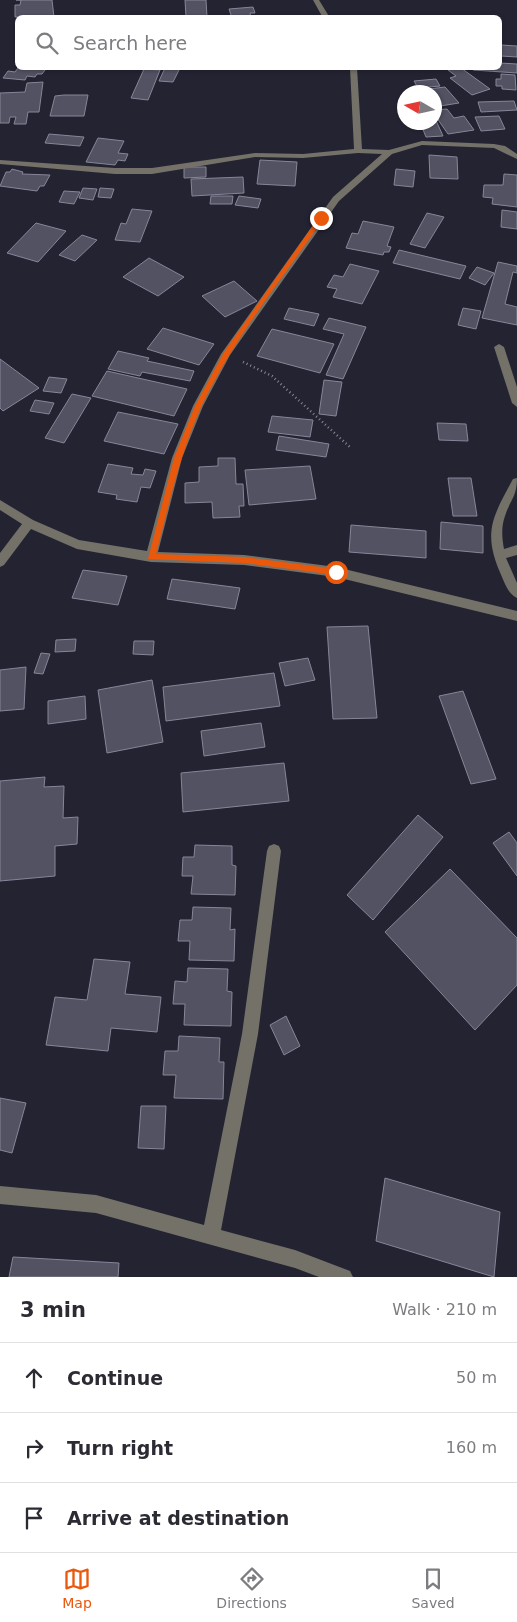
<!DOCTYPE html>
<html lang="en">
<head>
<meta charset="utf-8">
<style>
  body { margin:0; font-family:"DejaVu Sans",sans-serif; background:#f7f7f7; color:#2b2b33 }
  .compass { position:absolute; left:397px; top:85px; width:45px; height:45px; border-radius:50%; background:#fff; box-shadow:0 1px 4px #0004; rotate:279deg }
  .stop { position:absolute; width:15px; height:15px; margin:-11px; border:4px solid #ea580c; border-radius:50%; background:#fff }
  .stop.end { background:#ea580c; border-color:#fff; box-shadow:0 1px 5px #0008 }
  .list { margin:0; padding:0; list-style:none }
  h2 { display:flex; justify-content:space-between; align-items:center; height:65px; margin:0; padding:0 20px; font-size:21px }
  h2 small { font-size:16px; font-weight:400; color:#7c7c81 }
  .list li { display:grid; grid-template-columns:32px 1fr auto; gap:15px; align-items:center; box-sizing:border-box; height:70px; padding:0 20px; border-top:1px solid #e1e1e2 }
  .list b { display:block; font-size:19px; white-space:nowrap }
  .list em { font-size:16px; font-style:normal; color:#7c7c81 }
  .icon { flex:none; width:28px; height:28px; fill:none; stroke:currentColor; stroke-width:2; stroke-linecap:round; stroke-linejoin:round }
  .map { position:relative; flex:none; width:517px; height:1277px; overflow:hidden }
  .search { position:absolute; background:#fff; box-shadow:0 1px 4px #0004; left:15px; right:15px; top:15px; height:55px; display:flex; align-items:center; gap:12px; box-sizing:border-box; padding:0 18px; border-radius:8px; color:#7c7c81; font-size:19px }
  .sheet { height:275px; background:#fff }
  nav { display:flex; justify-content:space-around; align-items:center; box-sizing:border-box; height:70px; border-top:1px solid #e1e1e2; background:#fff; font-size:14px; color:#7c7c81 }
  nav a { display:grid; justify-items:center; gap:2px }
  nav .on { color:#ea580c }
  .map>svg:first-child { display:block }
  .building { fill:#535263; stroke:#878699 }
  .lines { fill:none; stroke-linecap:round; stroke-linejoin:round }
  .path { stroke:#878692; stroke-width:2.5; stroke-dasharray:1 3; stroke-linecap:butt }
  .minor { fill:#747169; fill-rule:evenodd }
  .route { fill:#ea580c }
</style>
</head>
<body>
<div class="map">
<svg width="517" height="1277" viewBox="0 0 517 1277">
  <rect width="100%" height="100%" fill="#242332"/>
  <path class="building" d="M16,0H52L54,17H15V5H20L21,0Z
    M185,0H206L207,17H186Z
    M253,7L255,13H250L251,18H232L229,9Z
    M501,45L517,46V57L501,56Z
    M500,63L517,64V73L473,70V68H500Z
    M18,68H43L41,69L45,70L42,74H37L35,77L27,76L25,80L3,78L8,71L15,72Z
    M165,68H180L173,82L159,81Z
    M456,68H461L490,89L472,95L450,78L456,76L448,70Z
    M144,69L160,70L148,100L131,98Z
    M501,74L515,75L516,90L502,89V86H496V79H501Z
    M436,79L440,86L418,88L414,81Z
    M43,82L39,112H28L26,124H14L16,117H10L9,123H0V93L25,92L27,83Z
    M445,87L459,103L434,107V92L429,89Z
    M64,95H88L84,116H50L55,96Z
    M514,101L517,110L481,112L478,102Z
    M447,109L454,118L464,116L474,130L448,134L434,114V110Z
    M434,116L443,136L426,137L420,122H434Z
    M499,116L505,129L481,131L475,117Z
    M49,134L84,137L80,146L45,143Z
    M98,138L124,141L118,153L128,154L125,161L118,160L115,165L86,162Z
    M429,155L457,157L458,179L430,178Z
    M260,160L297,162L295,186L257,184Z
    M184,167H206V177L184,178Z
    M12,169L23,172L22,174L50,175L44,186H40L37,191L0,186L6,172H10Z
    M396,169L415,171L413,187L394,185Z
    M504,174L517,175V207L492,204L493,198L483,197L484,185H503Z
    M243,177L244,193L192,196L191,179Z
    M83,188L97,189L93,200L79,198Z
    M100,188L114,189L111,198L98,197Z
    M64,191L80,192L74,204L59,202Z
    M211,196H233L232,204H210Z
    M239,196L261,199L258,208L235,205Z
    M132,209L152,211L140,242L115,240L121,223L126,224Z
    M502,210L517,212V229L501,227Z
    M427,213L444,217L425,248L410,244Z
    M363,221L394,227L387,246L391,247L389,252H384L383,255L346,248L352,233L358,234Z
    M36,223L66,231L38,262L7,253Z
    M82,235L97,240L75,261L59,255Z
    M399,250L466,266L460,279L393,263Z
    M149,258L184,277L158,296L123,277Z
    M498,262L517,266V273L513,272L505,304L517,307V325L482,318Z
    M350,264L379,271L362,304L333,297L337,289L327,287L334,275L343,277Z
    M477,267L494,273L485,285L469,278Z
    M234,281L257,301L225,317L202,296Z
    M289,308L319,314L314,326L284,319Z
    M463,308L481,311L476,329L458,325Z
    M329,318L366,327L343,379L326,375L344,334L323,329Z
    M163,328L214,344L199,365L147,349Z
    M272,329L334,344L320,373L257,356Z
    M118,351L149,358L147,361L194,371L190,381L142,372L140,376L108,369Z
    M0,359L39,388L3,411L0,408Z
    M107,371L187,389L174,416L92,396Z
    M49,377L67,379L61,393L43,391Z
    M324,380L342,382L336,416L319,414Z
    M72,394L91,398L64,443L45,438Z
    M35,400L54,403L49,414L30,411Z
    M118,412L178,424L164,454L104,441Z
    M272,416L313,420L310,437L268,432Z
    M437,423L466,424L468,441L439,440Z
    M279,436L329,444L326,457L276,450Z
    M218,458H235L236,484H243L244,506H239L240,517L213,518L212,502L185,503V483L199,482V467L218,466Z
    M108,464L133,468L131,474L143,475L145,469L156,471L150,488L141,487L137,502L116,499L117,495L98,492Z
    M310,466L316,499L249,505L245,470Z
    M448,478H471L477,516H453Z
    M441,522L483,526V553L440,549Z
    M351,525L426,531V558L349,552Z
    M83,570L127,576L118,605L72,598Z
    M172,579L240,588L235,609L167,599Z
    M368,626L377,718L333,719L327,627Z
    M76,639L75,651L55,652L56,640Z
    M134,641H154L153,655L133,654Z
    M41,653L50,654L43,674L34,673Z
    M308,658L315,680L285,686L279,663Z
    M26,667L24,709L0,711V670Z
    M274,673L280,706L166,721L163,687Z
    M152,680L163,742L107,753L98,690Z
    M463,691L496,779L471,784L439,696Z
    M85,696L86,719L48,724V701Z
    M261,723L265,747L204,756L201,731Z
    M284,763L289,801L183,812L181,773Z
    M45,777L44,787L64,786L63,818L78,817L77,844L55,846V876L0,881V781Z
    M418,815L443,837L373,920L347,895Z
    M509,832L517,843V876L493,843Z
    M195,845L232,846V865L236,866L235,895L191,894L193,876H182L183,857H194Z
    M450,869L517,938V985L475,1030L385,932Z
    M193,907L231,908L230,930L235,929L234,961L189,960L190,941H178L180,920H192Z
    M94,959L130,962L125,994L161,997L157,1032L111,1028L108,1051L46,1045L55,997L87,1000Z
    M188,968L228,969L227,991L232,992L231,1026L184,1025L185,1004H173L175,981L187,982Z
    M286,1016L300,1046L284,1055L270,1025Z
    M179,1036L220,1038L219,1062H224L223,1099L174,1098L176,1075H163L165,1051H178Z
    M0,1098L26,1103L12,1153L0,1150Z
    M141,1106H166L164,1149L138,1148Z
    M385,1178L500,1212L494,1277L376,1241Z
    M13,1257L119,1263L118,1277H9Z"/>
  <g class="lines">
    <path class="path" d="M243,362L272,376L351,448"/>
    <path class="minor" d="M313,0H319L330,18H323Z
      M350,68H357L362,149L389,150L422,141L494,144L505,146L517,154V159L494,148L422,145L392,154L339,201L230,355L203,406L182,458L158,552L244,555L336,567L517,611V621L336,577L244,565L151,562L77,549L31,529L4,565L0,567V553L22,524L0,510V500L33,520L79,540L147,551L172,458L193,406L221,354L333,197L382,154L358,153L303,158L255,157L152,174H115L0,164V160L115,168H152L255,153L303,154L354,149Z
      M499,344L504,347L517,387V407L512,403L494,347Z
      M517,478C517,497 510,500 505,516C501,527 502,538 504,549L517,545V555L506,558L517,583V598C509,595 505,584 502,577C482,533 492,518 513,479Z
      M274,844L279,846L281,851L258,1034L221,1230L295,1250L350,1271L353,1277H319L295,1268L96,1213L0,1204V1186L96,1195L204,1225L242,1034L267,851L269,846Z"/>
  </g>
  <path class="route" d="M319,217L324,218C282,279 234,338 202,405C180,453 169,504 156,554L244,557L336,569L340,572L336,575L244,563L148,559L174,458L195,406L224,352Z"/>
</svg>
<svg class="compass" viewBox="-18 -18 36 36"><path d="M0-13l5 13h-10z" fill="#e53935"/><path d="M0 13l5-13h-10z" fill="#7c7c81"/></svg>
<div class="stop" style="left:336px;top:572px"></div>
<div class="stop end" style="left:321px;top:218px"></div>
<div class="search"><svg class="icon" aria-label="search" viewBox="0 0 24 24"><circle cx="10" cy="10" r="6"/><path d="M15 15l6 6"/></svg>Search here</div>
</div>
<section class="sheet">
<h2>3 min<small>Walk · 210 m</small></h2>
<ul class="list">
<li><svg class="icon" aria-label="ahead" viewBox="0 0 24 24"><path d="M12 20V5M6 11l6-6 6 6"/></svg><div><b>Continue</b></div><em>50 m</em></li>
<li><svg class="icon" aria-label="right" viewBox="0 0 24 24"><path d="M7 20v-9h11M14 6l5 5-5 5"/></svg><div><b>Turn right</b></div><em>160 m</em></li>
<li><svg class="icon" aria-label="arrive" viewBox="0 0 24 24"><path d="M6 21V4h12l-3 4 3 4H6"/></svg><div><b>Arrive at destination</b></div></li>
</ul>
</section>
<nav>
<a class="on"><svg class="icon" aria-label="map" viewBox="0 0 24 24"><path d="M3 6l6-2 6 2 6-2v14l-6 2-6-2-6 2zM9 4v14M15 6v14"/></svg>Map</a>
<a><svg class="icon" aria-label="directions" viewBox="0 0 24 24"><path d="M12 3l9 9-9 9-9-9zM9 14v-3h6M13 9l2 2-2 2"/></svg>Directions</a>
<a><svg class="icon" aria-label="saved" viewBox="0 0 24 24"><path d="M7 4h10v16l-5-4-5 4z"/></svg>Saved</a>
</nav>
</body>
</html>
